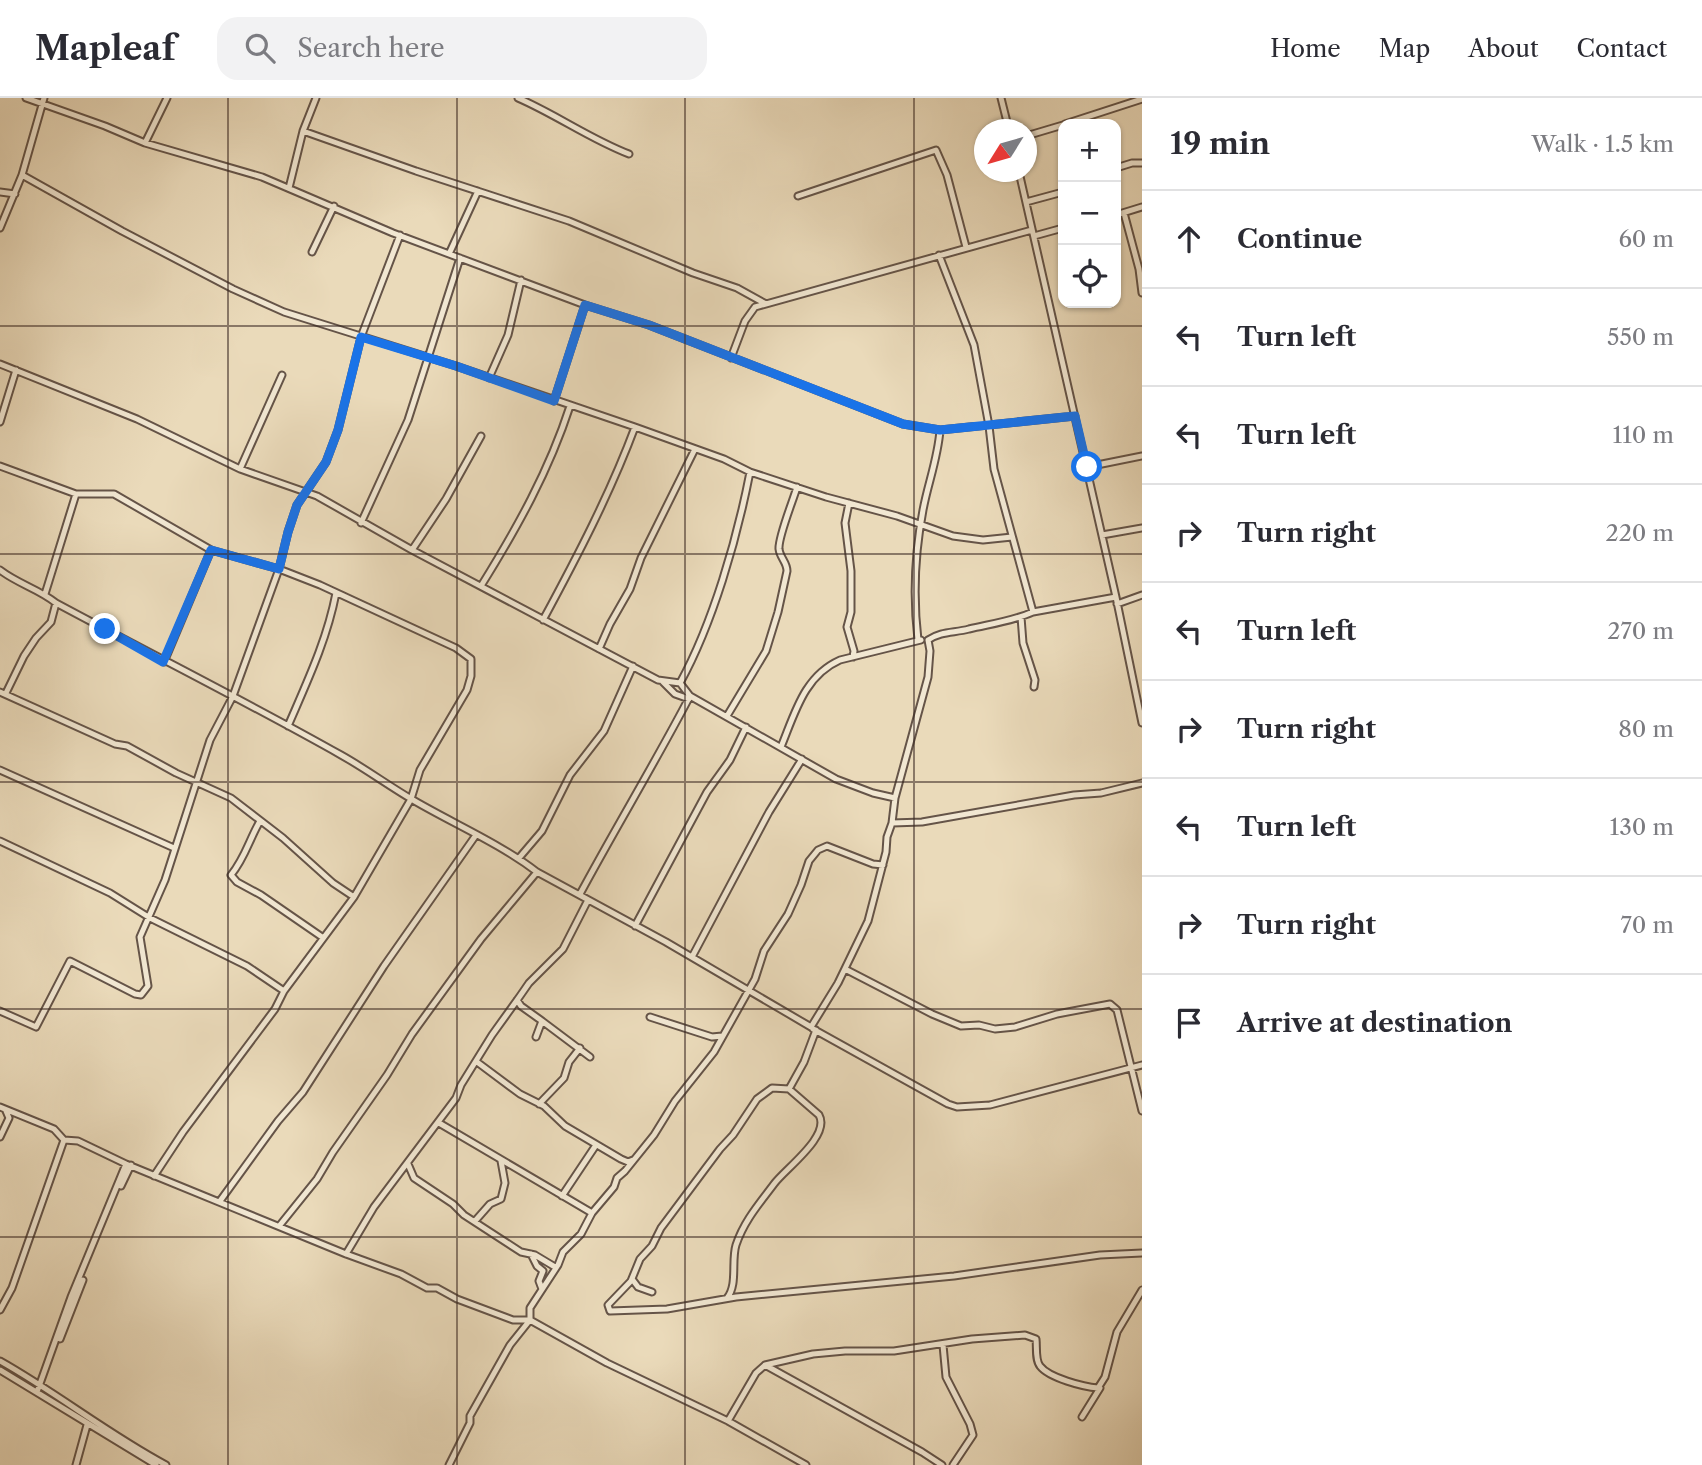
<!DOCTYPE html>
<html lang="en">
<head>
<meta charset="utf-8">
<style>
  body { margin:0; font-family:"Libre Caslon Text",serif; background:#f2f2f3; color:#2b2b33 }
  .controls { position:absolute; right:21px; top:21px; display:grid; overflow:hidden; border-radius:14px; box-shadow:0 2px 5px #0004 }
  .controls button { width:63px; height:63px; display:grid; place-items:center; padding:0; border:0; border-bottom:2px solid #e1e1e2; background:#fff; color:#2b2b33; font:35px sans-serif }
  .compass { position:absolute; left:974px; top:21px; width:63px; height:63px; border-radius:50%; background:#fff; box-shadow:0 2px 5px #0004; rotate:233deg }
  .stop { position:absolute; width:21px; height:21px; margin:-16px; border:5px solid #1a73e8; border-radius:50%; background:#fff }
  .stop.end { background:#1a73e8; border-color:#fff; box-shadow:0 2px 7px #0008 }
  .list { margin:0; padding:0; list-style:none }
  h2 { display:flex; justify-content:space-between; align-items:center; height:91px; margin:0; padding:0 28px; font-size:30px }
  h2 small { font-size:23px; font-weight:400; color:#7c7c81 }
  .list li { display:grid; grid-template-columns:46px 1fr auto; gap:21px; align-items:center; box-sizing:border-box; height:98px; padding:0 28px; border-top:2px solid #e1e1e2 }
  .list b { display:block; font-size:26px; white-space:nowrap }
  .list em { font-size:23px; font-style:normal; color:#7c7c81 }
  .icon { flex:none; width:38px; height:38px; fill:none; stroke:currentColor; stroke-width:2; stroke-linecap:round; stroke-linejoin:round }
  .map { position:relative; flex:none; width:1142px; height:1367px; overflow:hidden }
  header { display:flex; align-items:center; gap:42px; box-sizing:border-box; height:98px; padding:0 35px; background:#fff; border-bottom:2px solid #e1e1e2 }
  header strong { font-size:33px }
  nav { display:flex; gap:38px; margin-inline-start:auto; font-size:24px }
  .search { width:490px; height:63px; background:#f2f2f3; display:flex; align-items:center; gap:18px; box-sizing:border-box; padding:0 24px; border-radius:21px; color:#7c7c81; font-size:26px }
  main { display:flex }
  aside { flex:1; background:#fff }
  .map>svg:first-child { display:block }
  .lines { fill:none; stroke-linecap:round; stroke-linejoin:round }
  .minor-casing { stroke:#655448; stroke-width:9 }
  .minor { stroke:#f1e7d2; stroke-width:5 }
  .route { stroke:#1a73e8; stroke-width:9 }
  .grid { fill:none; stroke:#392822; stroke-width:2; stroke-opacity:0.55 }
</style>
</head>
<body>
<header>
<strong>Mapleaf</strong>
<div class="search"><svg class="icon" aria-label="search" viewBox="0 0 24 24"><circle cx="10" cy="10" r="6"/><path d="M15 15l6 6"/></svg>Search here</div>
<nav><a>Home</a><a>Map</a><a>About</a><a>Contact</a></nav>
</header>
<main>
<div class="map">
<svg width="1142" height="1367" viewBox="0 0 1142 1367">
  <rect width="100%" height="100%" fill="#eadaba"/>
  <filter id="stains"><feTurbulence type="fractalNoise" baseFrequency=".00286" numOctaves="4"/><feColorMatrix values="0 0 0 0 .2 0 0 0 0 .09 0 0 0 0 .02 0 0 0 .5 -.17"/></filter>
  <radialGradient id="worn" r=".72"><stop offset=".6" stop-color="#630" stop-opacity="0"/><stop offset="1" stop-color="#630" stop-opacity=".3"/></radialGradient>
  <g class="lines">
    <g class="minor-casing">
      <path id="minor" d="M26,0L105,28L145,45L262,79L393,135L585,207L649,227L903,326L940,332L1075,318
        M518,0C557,17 590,41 629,56
        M1001,0L1009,32
        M1065,26L1142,1
        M303,33L416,73L569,123L693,175L737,190L766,206
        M1026,38L1063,27
        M145,45L167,0
        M1116,70L1132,65H1142
        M1019,74L1116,499L1142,625
        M22,77L122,133L233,191L284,214L456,268L635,329L724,361L750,374L826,399L897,418L953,438L983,442L1012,439
        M289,90L303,33L316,0
        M0,94L15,96
        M798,98L936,52L947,77L966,149
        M1026,104L1063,94
        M1124,115L1139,171L1142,195
        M1116,117L1142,109
        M0,130L22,77L44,0
        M1034,138L1063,130
        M312,154L334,108
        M449,156L478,93
        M939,157L974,247L989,328L994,371L1033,514
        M731,260L745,223L755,209L1032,132
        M0,266L137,321L240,371L317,398L412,452L658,582L680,585L690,598L836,681L873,695L895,700
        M489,280L508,237L521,182
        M554,303L585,207
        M0,324L16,272
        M0,368L76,396H114L211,452L279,471L320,487L456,550L471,561V578L467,592L420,672L411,701L354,799L284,893L275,911L183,1034L154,1078
        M1087,369L1142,358
        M240,371L282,277
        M849,405L845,425L851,473V514L847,529L854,553L853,559
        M361,425L408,322L460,160
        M1102,437L1142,430
        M412,452L446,401L481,338
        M0,472C18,486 39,491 56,505C151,556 247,604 341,657C366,671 389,688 413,702C454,726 499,745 537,774L666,844L811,929L838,885L868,823L886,754L887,739L892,725L895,700L928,579L930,553L928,542C941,533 954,535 969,531C990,526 1013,523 1033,514L1116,499
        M481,488C517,430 549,373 570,308
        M45,496L76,396
        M1117,506L1142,497
        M1021,519L1023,545L1035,582L1034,589
        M543,522C577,459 610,396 635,329
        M918,542C913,500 915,454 923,412C928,385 938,360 940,332
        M599,551L610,526L630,491L641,460L695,351
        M164,564L211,452
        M663,584L675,596L689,601
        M680,585C713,525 737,441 750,374
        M0,594L115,646L127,648L176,675L231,700L283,740L333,785L354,799
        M6,595L24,558L36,540L51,524L56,505
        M727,618L766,553L778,514L787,473C787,464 780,460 779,451C778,439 793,403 797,389
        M288,628C307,584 327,542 336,495
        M781,649C795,615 804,578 840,562L921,542
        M0,672L174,750
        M260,723C249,742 245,760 231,777L237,784L261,797L322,839
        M892,725L922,724L1074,697L1101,695L1142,685
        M0,743L110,795L150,820L247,868L284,893
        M519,760L542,733L570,677L604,633L633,568
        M580,796C616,729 655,665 690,598
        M635,828L707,694L730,662L746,629
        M692,859L769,714L802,661
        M845,871L932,916L961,928L979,927L995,931L1015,929L1057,916L1110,906L1117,912L1142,1013
        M517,902L521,908L542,923L536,939
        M0,913L36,929L70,863L135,896L141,897L148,888L140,839L165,782L210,642L233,598L279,471L288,434L297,407L326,364L338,332L361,239L400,137
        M650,919L712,939L722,938
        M542,923L590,959
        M813,931L948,1006L957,1009L990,1007L1142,967
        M816,932L804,964L789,991L772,990L757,1001L733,1037L720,1051L661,1130L652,1148L640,1161L631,1183L608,1207L610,1213L667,1211L736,1199L954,1178L1100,1157L1142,1155
        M477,964L520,996L544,1008L565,1028L621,1061L628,1064L633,1062
        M539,1006L564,980L569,964L580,950
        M0,1009L54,1031L64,1042L78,1043L126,1066L346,1156L401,1176L427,1190H437L457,1201L513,1222H530L607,1265L728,1323L806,1367
        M439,1025L592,1115
        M0,1039L9,1020L6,1013
        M408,1066L414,1080L453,1106L464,1117L521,1154L535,1157L555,1169L557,1168
        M121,1088L131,1067
        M562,1098L596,1047
        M220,1103L278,1023L303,994L384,868L476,737
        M475,1123L490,1106L501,1101L505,1085L501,1063
        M280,1127L317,1081L333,1054L387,977L412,936L481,841L537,774
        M346,1156L374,1109L456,1000L461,987L492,937L520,898L529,885L563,851L588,802
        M531,1156L537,1168L543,1173L539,1183L542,1191
        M632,1181L638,1189L652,1194
        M727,1200C738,1187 731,1163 736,1147C744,1123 759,1106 774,1086C785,1071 831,1038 819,1017L789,991
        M0,1212L12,1190L64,1042
        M60,1241L83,1182
        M943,1247L946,1279L970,1326L973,1337L953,1367
        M0,1263C57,1295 108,1336 166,1367
        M765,1267L813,1256L845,1253H894L972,1241L1025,1237L1036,1241C1037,1249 1035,1262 1040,1268C1049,1280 1084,1289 1098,1290L1105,1279L1117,1234L1142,1192
        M0,1272L156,1367
        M37,1294L71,1199L126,1066
        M1082,1319L1100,1290
        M728,1323L756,1275L765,1267L922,1354L942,1367
        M76,1367L87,1327
        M449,1367L470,1325V1318L510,1247L530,1222V1210L558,1167L563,1154L581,1136L592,1115L614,1089L617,1080L625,1073L654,1037L675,1003L714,954L755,881L764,853L788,816L801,787L809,763L818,752L827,748L873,766L883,767"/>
    </g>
    <use href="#minor" class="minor"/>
  </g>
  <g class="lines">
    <path class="route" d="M105,531L163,564L211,452L279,471L288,434L297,407L326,364L338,332L361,239L456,268L554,303L585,207L649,227L903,326L940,332L1075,318L1087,369"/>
  </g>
  <path class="grid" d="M228,0V1367M457,0V1367M685,0V1367M914,0V1367M0,228H1142M0,456H1142M0,684H1142M0,911H1142M0,1139H1142"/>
  <rect width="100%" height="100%" filter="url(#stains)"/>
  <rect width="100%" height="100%" fill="url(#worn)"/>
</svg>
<div class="controls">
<button>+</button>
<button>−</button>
<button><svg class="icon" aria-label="locate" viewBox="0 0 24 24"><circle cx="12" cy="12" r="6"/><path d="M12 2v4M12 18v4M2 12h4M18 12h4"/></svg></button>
</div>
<svg class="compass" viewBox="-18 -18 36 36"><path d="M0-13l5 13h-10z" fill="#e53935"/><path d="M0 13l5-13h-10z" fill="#7c7c81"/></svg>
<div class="stop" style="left:1087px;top:369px"></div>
<div class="stop end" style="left:105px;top:531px"></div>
</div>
<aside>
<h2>19 min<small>Walk · 1.5 km</small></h2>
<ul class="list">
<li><svg class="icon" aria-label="ahead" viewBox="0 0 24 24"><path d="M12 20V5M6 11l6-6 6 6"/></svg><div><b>Continue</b></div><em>60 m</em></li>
<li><svg class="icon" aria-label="left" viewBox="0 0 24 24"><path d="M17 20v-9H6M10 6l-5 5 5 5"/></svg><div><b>Turn left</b></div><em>550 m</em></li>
<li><svg class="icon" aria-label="left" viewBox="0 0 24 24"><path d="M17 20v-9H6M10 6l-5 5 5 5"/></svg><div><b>Turn left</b></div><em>110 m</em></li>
<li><svg class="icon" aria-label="right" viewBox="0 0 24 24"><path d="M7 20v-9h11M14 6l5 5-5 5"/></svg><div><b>Turn right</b></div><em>220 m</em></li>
<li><svg class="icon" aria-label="left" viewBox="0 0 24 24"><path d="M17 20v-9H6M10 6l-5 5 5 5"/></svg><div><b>Turn left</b></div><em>270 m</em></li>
<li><svg class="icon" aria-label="right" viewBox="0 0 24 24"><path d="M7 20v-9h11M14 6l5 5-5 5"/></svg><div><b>Turn right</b></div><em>80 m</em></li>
<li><svg class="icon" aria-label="left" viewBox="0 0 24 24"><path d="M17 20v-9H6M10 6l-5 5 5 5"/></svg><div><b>Turn left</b></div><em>130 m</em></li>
<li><svg class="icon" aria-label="right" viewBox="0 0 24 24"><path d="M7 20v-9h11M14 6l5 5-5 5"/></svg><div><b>Turn right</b></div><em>70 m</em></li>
<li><svg class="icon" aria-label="arrive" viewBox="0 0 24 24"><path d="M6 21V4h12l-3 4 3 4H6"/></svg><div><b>Arrive at destination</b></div></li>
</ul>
</aside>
</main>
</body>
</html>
